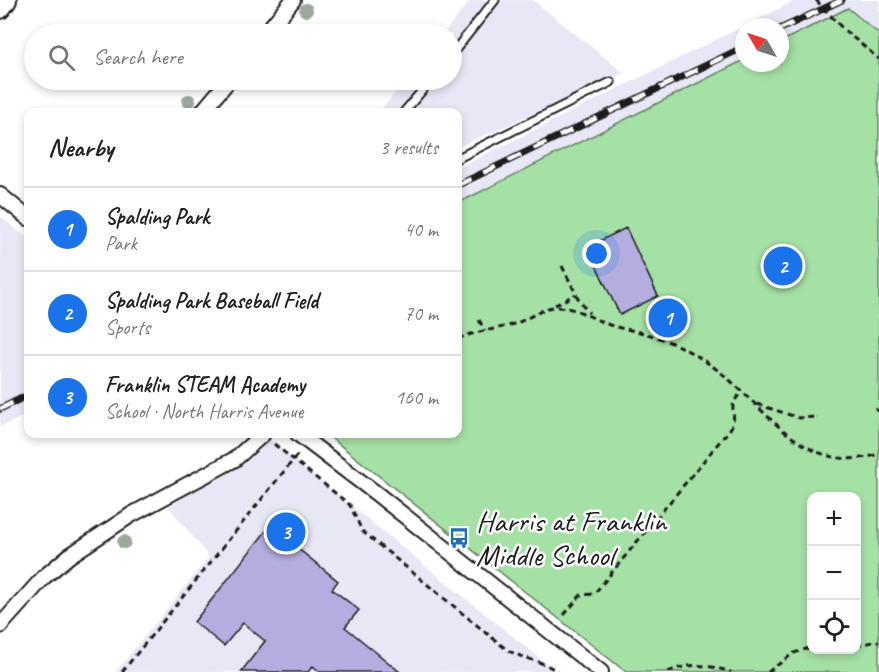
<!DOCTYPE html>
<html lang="en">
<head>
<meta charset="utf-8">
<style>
  body { margin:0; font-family:Caveat,sans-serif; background:#f6f6f6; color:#222 }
  .controls { position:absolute; right:18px; bottom:18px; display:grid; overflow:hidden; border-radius:12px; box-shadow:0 3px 9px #0003 }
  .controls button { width:54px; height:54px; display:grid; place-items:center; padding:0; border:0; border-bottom:2px solid #e0e0e0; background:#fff; color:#222; font:30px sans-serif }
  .compass { position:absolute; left:735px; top:18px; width:54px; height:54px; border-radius:50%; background:#fff; box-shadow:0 3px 9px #0003; rotate:309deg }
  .you { position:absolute; left:597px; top:254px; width:21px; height:21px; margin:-15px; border:4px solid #fff; border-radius:50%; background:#1a73e8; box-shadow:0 0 0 9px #1a73e833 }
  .badge { display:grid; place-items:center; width:39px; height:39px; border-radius:50%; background:#1a73e8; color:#fff; font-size:20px; font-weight:700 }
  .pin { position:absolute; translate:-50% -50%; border:3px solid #fff; box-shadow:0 2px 6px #0006 }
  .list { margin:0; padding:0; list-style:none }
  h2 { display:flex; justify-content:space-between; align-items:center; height:78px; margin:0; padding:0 24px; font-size:26px }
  h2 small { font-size:20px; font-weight:400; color:#767676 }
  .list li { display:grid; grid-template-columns:39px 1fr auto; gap:18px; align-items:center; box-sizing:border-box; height:84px; padding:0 24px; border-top:2px solid #e0e0e0 }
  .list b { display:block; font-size:22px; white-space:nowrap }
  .list p { margin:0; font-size:20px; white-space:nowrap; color:#767676 }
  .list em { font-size:20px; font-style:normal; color:#767676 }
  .icon { flex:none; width:33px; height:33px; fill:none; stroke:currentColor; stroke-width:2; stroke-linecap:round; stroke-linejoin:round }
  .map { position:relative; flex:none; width:879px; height:672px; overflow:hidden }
  .search { position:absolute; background:#fff; box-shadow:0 3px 9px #0003; left:24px; top:24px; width:438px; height:66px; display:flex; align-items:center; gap:15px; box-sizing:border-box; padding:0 21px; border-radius:33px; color:#767676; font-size:22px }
  .panel { position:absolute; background:#fff; box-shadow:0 3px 9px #0003; left:24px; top:108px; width:438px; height:330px; border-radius:12px }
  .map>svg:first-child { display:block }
  .built { fill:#e8e7f5 }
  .green { fill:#a5e0a5; stroke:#607e60; stroke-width:1.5; fill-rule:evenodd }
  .building { fill:#b3aedf; stroke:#1c1c1c; stroke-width:1.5 }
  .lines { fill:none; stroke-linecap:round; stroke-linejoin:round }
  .service-casing { stroke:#1c1c1c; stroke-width:11 }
  .minor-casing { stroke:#1c1c1c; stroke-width:18 }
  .secondary-casing { stroke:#1c1c1c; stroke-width:24 }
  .path { stroke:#1c1c1c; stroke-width:3; stroke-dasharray:6 4.5; stroke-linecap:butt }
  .service { stroke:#fff; stroke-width:7 }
  .minor { stroke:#fff; stroke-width:14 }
  .secondary { stroke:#fff; stroke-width:20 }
  .rail-casing { stroke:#1c1c1c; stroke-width:7 }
  .rail { stroke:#fff; stroke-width:4.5; stroke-dasharray:14; stroke-linecap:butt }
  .tree { fill:#9da89d }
  .labels { text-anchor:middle; stroke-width:5; stroke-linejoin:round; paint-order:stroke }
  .poi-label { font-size:30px; fill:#1c1c1c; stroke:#fff; text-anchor:start }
</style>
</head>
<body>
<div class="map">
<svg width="879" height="672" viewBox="0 0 879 672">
  <rect width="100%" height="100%" fill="#fff"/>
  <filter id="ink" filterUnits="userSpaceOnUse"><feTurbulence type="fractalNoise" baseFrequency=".0167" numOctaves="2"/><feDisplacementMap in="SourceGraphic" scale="12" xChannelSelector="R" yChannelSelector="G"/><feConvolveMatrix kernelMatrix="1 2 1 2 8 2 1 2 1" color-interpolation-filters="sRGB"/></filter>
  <g filter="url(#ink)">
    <path class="built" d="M471,0H533L624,73L458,147V112H379L406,80H452V34H443Z
      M796,0H879V34L848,8L780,42V27H744V60L458,203V168Z
      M0,216L28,239V414L0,427Z
      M266,437L557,672H116L209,557L169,507Z"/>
    <path class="green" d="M848,8L879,34V672H626L326,434H458V203L744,60V63H780V42ZM812,496H856V650H812Z"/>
    <path class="building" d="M626,228L658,296L620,315L587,247Z
      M270,526L338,581L332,589L359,610L345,627L400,672H320L313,666L308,672H241L265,641L243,623L224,646L194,622Z"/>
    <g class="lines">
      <g class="service-casing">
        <path id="service" d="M452,54L495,0
          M404,112L431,80
          M458,158L611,82"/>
      </g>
      <g class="minor-casing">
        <path id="minor" d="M265,34L293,0
          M202,112L229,80
          M0,195L28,218
          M298,434L377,494L601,672
          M0,626L44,577L69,556L131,515L235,459L263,434"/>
      </g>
      <g class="secondary-casing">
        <path id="secondary" d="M0,8L6,0"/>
      </g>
      <path class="path" d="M816,0L844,30L879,59
        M562,266L579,300L589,313
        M555,305L576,294
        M479,320L485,331
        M458,339C477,330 499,330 519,322C530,318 545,306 556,307C580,308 588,317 607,324C620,329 634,330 647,334C671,341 693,352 712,366C766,404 802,478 879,454
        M757,404L799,418L818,417
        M875,409L879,411
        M274,444L350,505L362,531L506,649C523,660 543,660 558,672
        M564,615L581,595L594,594L730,429C740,414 724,409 742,392
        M856,645L879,641
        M122,672L298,454
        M668,672C689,662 709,665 731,672
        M768,672L794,653L812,647"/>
      <use href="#service" class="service"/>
      <use href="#minor" class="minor"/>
      <use href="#secondary" class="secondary"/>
      <g class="rail-casing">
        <path id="rail" d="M780,29L842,0
          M458,185L744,47
          M0,409L28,395"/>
      </g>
      <use href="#rail" class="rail"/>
    </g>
    <g class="tree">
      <circle cx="306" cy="10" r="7"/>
      <circle cx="189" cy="101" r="7"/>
      <circle cx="124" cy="542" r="7"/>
    </g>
  </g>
  <defs>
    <g id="bus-bare" transform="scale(1.62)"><path d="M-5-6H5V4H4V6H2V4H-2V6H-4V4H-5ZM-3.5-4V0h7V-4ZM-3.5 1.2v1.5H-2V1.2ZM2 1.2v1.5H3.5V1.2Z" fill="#1f6fb2" stroke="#fff" stroke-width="2.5" paint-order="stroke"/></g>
  </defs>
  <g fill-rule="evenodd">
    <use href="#bus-bare" x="459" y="538"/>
  </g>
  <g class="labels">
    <g class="poi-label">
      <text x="476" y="531">Harris at Franklin<tspan x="476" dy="34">Middle School</tspan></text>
    </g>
  </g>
</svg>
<div class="controls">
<button>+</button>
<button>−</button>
<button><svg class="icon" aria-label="locate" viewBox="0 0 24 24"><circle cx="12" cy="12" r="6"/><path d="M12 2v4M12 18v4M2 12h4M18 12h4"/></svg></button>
</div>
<svg class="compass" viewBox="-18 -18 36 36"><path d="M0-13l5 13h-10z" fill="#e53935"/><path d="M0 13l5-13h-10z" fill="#767676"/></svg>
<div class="you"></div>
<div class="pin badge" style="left:668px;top:318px">1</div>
<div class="pin badge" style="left:783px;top:266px">2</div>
<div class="pin badge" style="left:286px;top:532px">3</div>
<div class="search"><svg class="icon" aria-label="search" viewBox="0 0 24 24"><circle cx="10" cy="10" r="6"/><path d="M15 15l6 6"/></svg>Search here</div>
<section class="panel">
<h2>Nearby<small>3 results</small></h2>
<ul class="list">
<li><span class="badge">1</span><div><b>Spalding Park</b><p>Park</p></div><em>40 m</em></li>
<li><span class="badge">2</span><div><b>Spalding Park Baseball Field</b><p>Sports</p></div><em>70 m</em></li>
<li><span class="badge">3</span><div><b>Franklin STEAM Academy</b><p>School · North Harris Avenue</p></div><em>160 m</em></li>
</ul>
</section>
</div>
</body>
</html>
